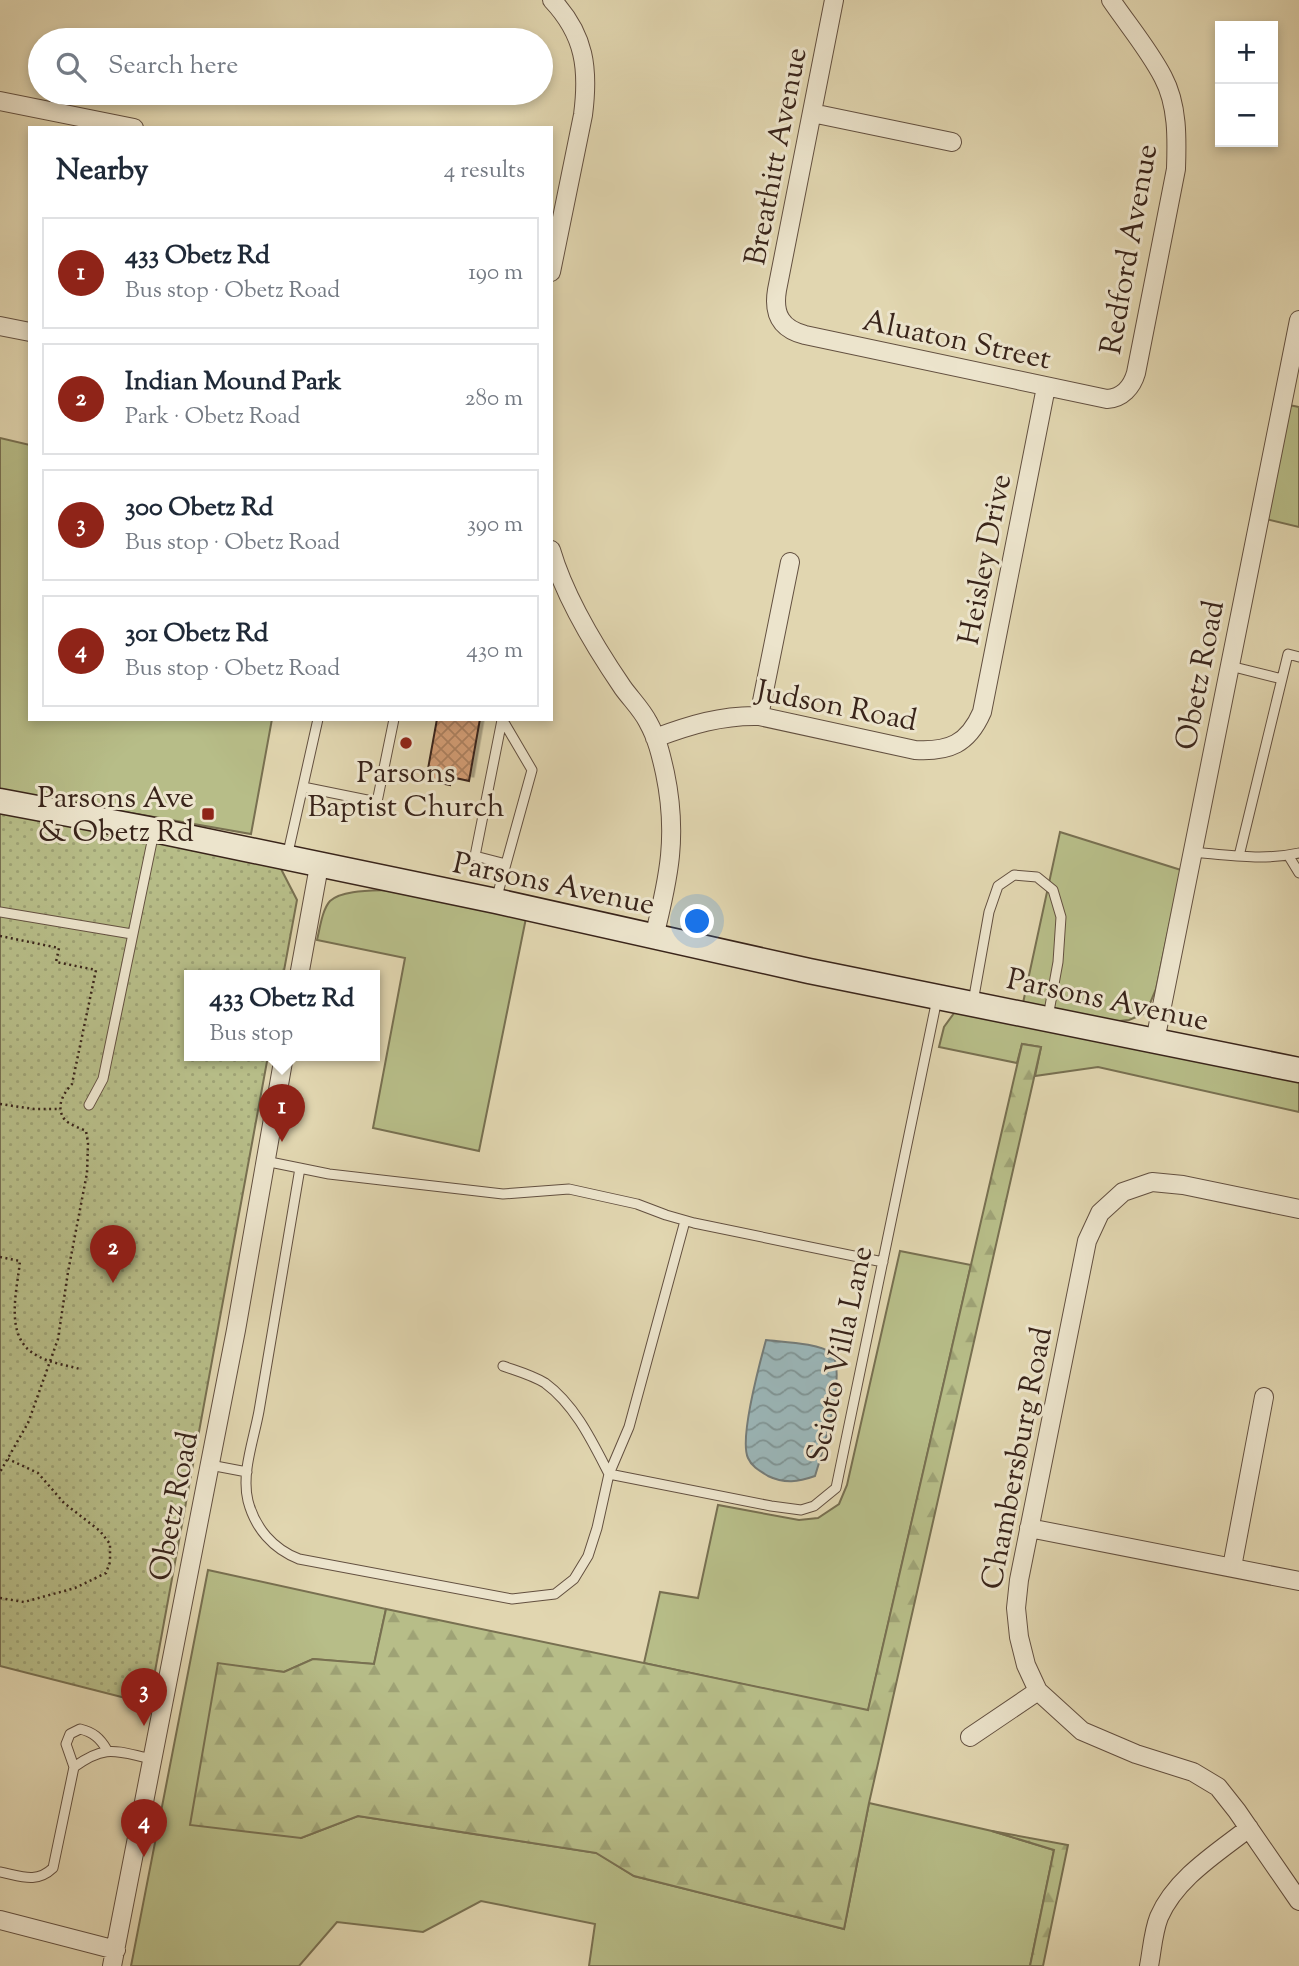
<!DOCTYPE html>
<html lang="en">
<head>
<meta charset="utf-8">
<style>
  body { margin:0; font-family:"Sorts Mill Goudy",serif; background:#f6f6f7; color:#1f2937 }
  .controls { position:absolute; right:21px; top:21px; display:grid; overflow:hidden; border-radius:0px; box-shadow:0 4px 10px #0003 }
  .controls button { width:63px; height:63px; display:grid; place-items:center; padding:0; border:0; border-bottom:2px solid #e0e1e3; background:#fff; color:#1f2937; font:35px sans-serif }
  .you { position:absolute; left:698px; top:922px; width:24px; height:24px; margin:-18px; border:5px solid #fff; border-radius:50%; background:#1a73e8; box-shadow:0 0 0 10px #1a73e833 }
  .badge { display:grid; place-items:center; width:46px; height:46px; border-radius:50%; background:#8f2418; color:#fff; font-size:23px; font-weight:700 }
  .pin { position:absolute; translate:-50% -58px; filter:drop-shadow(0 2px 4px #0008) }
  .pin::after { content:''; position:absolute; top:37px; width:24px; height:21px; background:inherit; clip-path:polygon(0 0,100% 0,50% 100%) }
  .popup { position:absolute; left:184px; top:970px; width:196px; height:91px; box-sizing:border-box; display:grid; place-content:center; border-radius:0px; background:#fff; filter:drop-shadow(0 2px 5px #0005); font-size:23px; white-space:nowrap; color:#747a83 }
  .popup b { font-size:26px; color:#1f2937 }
  .popup::after { content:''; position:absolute; left:50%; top:100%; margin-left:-14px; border:14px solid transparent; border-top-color:#fff }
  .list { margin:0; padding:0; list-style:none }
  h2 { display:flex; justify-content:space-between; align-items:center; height:91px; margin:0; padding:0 28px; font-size:30px }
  h2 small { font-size:23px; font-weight:400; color:#747a83 }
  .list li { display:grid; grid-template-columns:46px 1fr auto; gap:21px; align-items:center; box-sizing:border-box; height:112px; margin:0 14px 14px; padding:0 14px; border:2px solid #e0e1e3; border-radius:0px }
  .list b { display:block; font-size:26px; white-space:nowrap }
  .list p { margin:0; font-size:23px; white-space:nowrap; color:#747a83 }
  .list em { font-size:23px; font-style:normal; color:#747a83 }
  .icon { flex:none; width:38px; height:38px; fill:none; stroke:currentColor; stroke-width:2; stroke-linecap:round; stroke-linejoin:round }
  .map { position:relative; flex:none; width:1299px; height:1966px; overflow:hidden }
  .search { position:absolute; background:#fff; box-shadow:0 4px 10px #0003; left:28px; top:28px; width:525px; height:77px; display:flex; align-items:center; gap:18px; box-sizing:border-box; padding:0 24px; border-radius:38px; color:#747a83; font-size:26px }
  .panel { position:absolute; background:#fff; box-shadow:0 4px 10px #0003; left:28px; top:126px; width:525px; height:595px; border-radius:0px }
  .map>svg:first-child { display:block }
  .grass { fill:#b7bd88; stroke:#787051; stroke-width:2 }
  .forest { fill:url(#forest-firs); stroke:#787051; stroke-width:2 }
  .park { fill:url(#park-dots); stroke:#787051; stroke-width:2 }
  .water { fill:url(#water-waves); stroke:#747c79; stroke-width:2 }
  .building { fill:url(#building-cross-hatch); stroke:#39241a; stroke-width:2; filter:url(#shadow) }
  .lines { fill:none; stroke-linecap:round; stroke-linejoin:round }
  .lane-casing { stroke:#635040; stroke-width:11 }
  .street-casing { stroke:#635040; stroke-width:20 }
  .secondary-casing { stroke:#39241a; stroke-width:27 }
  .path { stroke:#39241a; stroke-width:2.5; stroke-dasharray:2 3.5; stroke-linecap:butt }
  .lane { stroke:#ece4cc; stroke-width:9 }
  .street { stroke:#ece4cc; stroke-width:18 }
  .secondary { stroke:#ece4cc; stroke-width:24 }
  .poi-dot { fill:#8f2418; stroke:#ece4cc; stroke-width:2.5 }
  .labels { text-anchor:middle; stroke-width:6; stroke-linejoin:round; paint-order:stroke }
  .street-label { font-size:30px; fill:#39241a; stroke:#ece4cc }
  .poi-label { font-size:30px; fill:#39241a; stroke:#ece4cc }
</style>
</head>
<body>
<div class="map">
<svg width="1299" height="1966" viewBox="0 0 1299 1966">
  <defs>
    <pattern id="forest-firs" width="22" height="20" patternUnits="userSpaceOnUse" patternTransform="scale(1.75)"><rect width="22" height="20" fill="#b7bd88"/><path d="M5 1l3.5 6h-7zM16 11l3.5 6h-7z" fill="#9ea275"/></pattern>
    <pattern id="park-dots" width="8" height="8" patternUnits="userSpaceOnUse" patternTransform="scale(1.75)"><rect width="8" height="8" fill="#b7bd88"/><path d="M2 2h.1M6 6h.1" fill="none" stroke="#9ea275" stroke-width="1.8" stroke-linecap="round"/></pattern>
    <pattern id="water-waves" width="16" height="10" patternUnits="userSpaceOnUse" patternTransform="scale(1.75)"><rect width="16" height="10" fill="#9bb6b8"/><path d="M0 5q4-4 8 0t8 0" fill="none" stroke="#7f9495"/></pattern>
    <pattern id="building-cross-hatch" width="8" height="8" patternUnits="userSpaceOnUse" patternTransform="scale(1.75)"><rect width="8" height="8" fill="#d39d75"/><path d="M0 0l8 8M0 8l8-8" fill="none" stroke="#ac805f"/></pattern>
    <filter id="shadow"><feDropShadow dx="4.5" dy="-4.5" stdDeviation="0" flood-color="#0004"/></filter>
  </defs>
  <rect width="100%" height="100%" fill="#e1d6b0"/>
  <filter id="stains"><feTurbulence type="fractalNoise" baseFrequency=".00286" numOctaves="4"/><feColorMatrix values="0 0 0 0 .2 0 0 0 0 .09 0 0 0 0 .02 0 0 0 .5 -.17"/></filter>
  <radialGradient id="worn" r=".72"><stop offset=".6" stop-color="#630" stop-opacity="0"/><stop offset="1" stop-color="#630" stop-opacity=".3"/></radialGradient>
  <path class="grass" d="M1289,405L1299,407V527L1266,519Z
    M0,438L30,445V719H272L251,834L0,790Z
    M1060,832L1181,870L1156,989L1146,1013L1129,1020L1109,1022L1023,1003Z
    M392,890L526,918L479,1151L373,1128L405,958L317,940C320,928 322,910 330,901C343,889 375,891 392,890Z
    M957,1009L1299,1079V1112L1098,1067L1035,1076L1041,1047L1022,1044L1017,1063L939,1047L944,1027Z
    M900,1251L971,1265L868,1711L644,1663L660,1592L698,1598L718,1505L799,1520L818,1518L839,1504L847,1485Z
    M208,1570L386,1609L374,1664L313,1659L284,1672L218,1664L301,1838L358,1816L597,1853L634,1876L844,1929L869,1803L992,1831L1054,1850L1030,1966H589L595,1924L481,1901L423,1932L337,1922L299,1966H131Z"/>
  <path class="forest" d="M1022,1044L1041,1047L869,1803L844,1929L634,1876L596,1853L358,1816L301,1838L190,1825L218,1663L284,1672L313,1659L374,1664L386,1609L868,1710Z
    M992,1831L1068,1845L1043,1966H1030L1054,1850Z"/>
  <path class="park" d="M0,812L280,867L297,900L283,976H189V1056H268L149,1704L0,1666Z"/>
  <path class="water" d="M766,1340C782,1342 820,1343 831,1353C848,1370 822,1454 815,1476C798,1482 785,1484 768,1476C760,1471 752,1467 748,1458C739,1439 760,1362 766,1340Z"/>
  <path class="building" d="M437,719H480L469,781L451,777L450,785L426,780Z"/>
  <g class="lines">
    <g class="lane-casing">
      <path id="lane" d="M1230,666L1282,679
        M502,720L475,856L506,864
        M303,787L377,802L394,719
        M1192,852C1228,855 1263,861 1299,853
        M1288,855L1299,873
        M1239,856L1288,654L1299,657
        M287,857L318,719
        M496,900L532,770L502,719
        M0,912L132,934
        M973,1002L989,912L998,886L1014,875L1037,877L1053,890L1061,917L1058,962L1048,1017
        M89,1105L103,1079L154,832
        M265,1161L329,1174L503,1194L569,1189L637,1204L666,1215L694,1223L883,1262
        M300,1168C286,1249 273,1330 259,1411C254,1439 241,1473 248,1501C255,1528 273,1549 299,1559L512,1599L555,1594L574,1579L588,1556L597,1528L609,1474L629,1427L685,1221
        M503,1366C517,1371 532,1375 545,1383C575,1405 592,1441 609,1474
        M210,1465L247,1472
        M609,1474L771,1506L801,1510L814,1506L836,1488L937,999
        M74,1767C107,1743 117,1752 153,1759
        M0,1872C21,1876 36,1884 53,1868L74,1767L66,1744L70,1734L80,1729C93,1732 100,1738 107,1750"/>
    </g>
    <g class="street-casing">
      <path id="street" d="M834,0L777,290C773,314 781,329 805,335L1107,399C1122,398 1132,387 1136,373L1176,169C1177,139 1178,105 1163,77C1149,50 1128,25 1111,0
        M0,101L134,128
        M812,113L952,142
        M551,272L583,115C589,69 585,35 552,0
        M0,326L30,332
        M551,550C565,598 595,647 623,688C631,699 642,710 648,722C657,738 661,755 665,773C678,835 669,877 654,937
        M759,716L790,562
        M655,738C690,725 722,715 759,716L915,750C949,752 968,744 982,712L1046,387
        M299,976L319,866
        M1155,1041L1299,320
        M1299,1209L1183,1185L1152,1182L1123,1192L1100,1213L1087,1241L1019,1580L1016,1608L1019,1637L1026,1665L1038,1691L1082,1731L1136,1754L1193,1772L1218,1787L1237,1811L1299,1901
        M1029,1528L1299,1581
        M1232,1567L1264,1397
        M970,1737L1038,1691
        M0,1920L116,1950
        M112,1966L236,1330L284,1056
        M1149,1966C1152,1951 1153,1932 1159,1917C1176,1878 1217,1853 1249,1828"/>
    </g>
    <g class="secondary-casing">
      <path id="secondary" d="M0,801L154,830L496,901L809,971L1299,1070"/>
    </g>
    <path class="path" d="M0,936L59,948L56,962L96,970L72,1084C63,1094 55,1107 65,1120C70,1125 80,1128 86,1131L88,1143L87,1173L68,1272L58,1339L28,1423L0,1472
      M0,1104L34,1109H60
      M0,1257L20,1261C17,1292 3,1339 38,1356C50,1363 66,1365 80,1369
      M0,1598L24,1602L75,1588L106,1573L110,1562V1544L100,1531L64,1503L38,1473L8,1459"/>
    <use href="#lane" class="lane"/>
    <use href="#street" class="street"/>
    <use href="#secondary" class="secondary"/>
  </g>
  <g class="poi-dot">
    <circle cx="406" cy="743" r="7"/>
    <rect x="201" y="807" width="14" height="14" rx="3.5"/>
  </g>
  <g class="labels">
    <g class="street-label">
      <text transform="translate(775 156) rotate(-79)" y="10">Breathitt Avenue</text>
      <text transform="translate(1128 249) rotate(-80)" y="10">Redford Avenue</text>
      <text transform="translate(957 339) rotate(12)" y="10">Aluaton Street</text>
      <text transform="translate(984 559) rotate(-79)" y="10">Heisley Drive</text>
      <text transform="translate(1199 675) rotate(-79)" y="10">Obetz Road</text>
      <text transform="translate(837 705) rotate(11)" y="10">Judson Road</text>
      <text transform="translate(554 883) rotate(12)" y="10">Parsons Avenue</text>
      <text transform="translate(1108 999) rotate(12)" y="10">Parsons Avenue</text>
      <text transform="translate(839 1354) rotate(-78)" y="10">Scioto Villa Lane</text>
      <text transform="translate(1016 1458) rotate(-79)" y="10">Chambersburg Road</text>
      <text transform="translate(173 1506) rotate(-79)" y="10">Obetz Road</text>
    </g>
    <g class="poi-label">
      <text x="406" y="782">Parsons<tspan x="406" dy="34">Baptist Church</tspan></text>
      <text x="194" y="807" text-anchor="end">Parsons Ave<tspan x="194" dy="34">&amp; Obetz Rd</tspan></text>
    </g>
  </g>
  <rect width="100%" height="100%" filter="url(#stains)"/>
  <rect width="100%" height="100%" fill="url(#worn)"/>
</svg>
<div class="controls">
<button>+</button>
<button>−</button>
</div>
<div class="you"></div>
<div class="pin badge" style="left:282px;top:1142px">1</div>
<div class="popup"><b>433 Obetz Rd</b>Bus stop</div>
<div class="pin badge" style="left:113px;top:1283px">2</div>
<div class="pin badge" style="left:144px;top:1726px">3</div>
<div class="pin badge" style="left:144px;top:1857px">4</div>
<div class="search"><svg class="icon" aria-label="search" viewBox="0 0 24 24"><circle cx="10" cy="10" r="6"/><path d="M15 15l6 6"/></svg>Search here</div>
<section class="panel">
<h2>Nearby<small>4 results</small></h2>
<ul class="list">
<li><span class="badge">1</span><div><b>433 Obetz Rd</b><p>Bus stop · Obetz Road</p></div><em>190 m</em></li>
<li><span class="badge">2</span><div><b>Indian Mound Park</b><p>Park · Obetz Road</p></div><em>280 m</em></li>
<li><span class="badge">3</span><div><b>300 Obetz Rd</b><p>Bus stop · Obetz Road</p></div><em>390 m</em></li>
<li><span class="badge">4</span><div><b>301 Obetz Rd</b><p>Bus stop · Obetz Road</p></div><em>430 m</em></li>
</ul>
</section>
</div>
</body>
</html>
